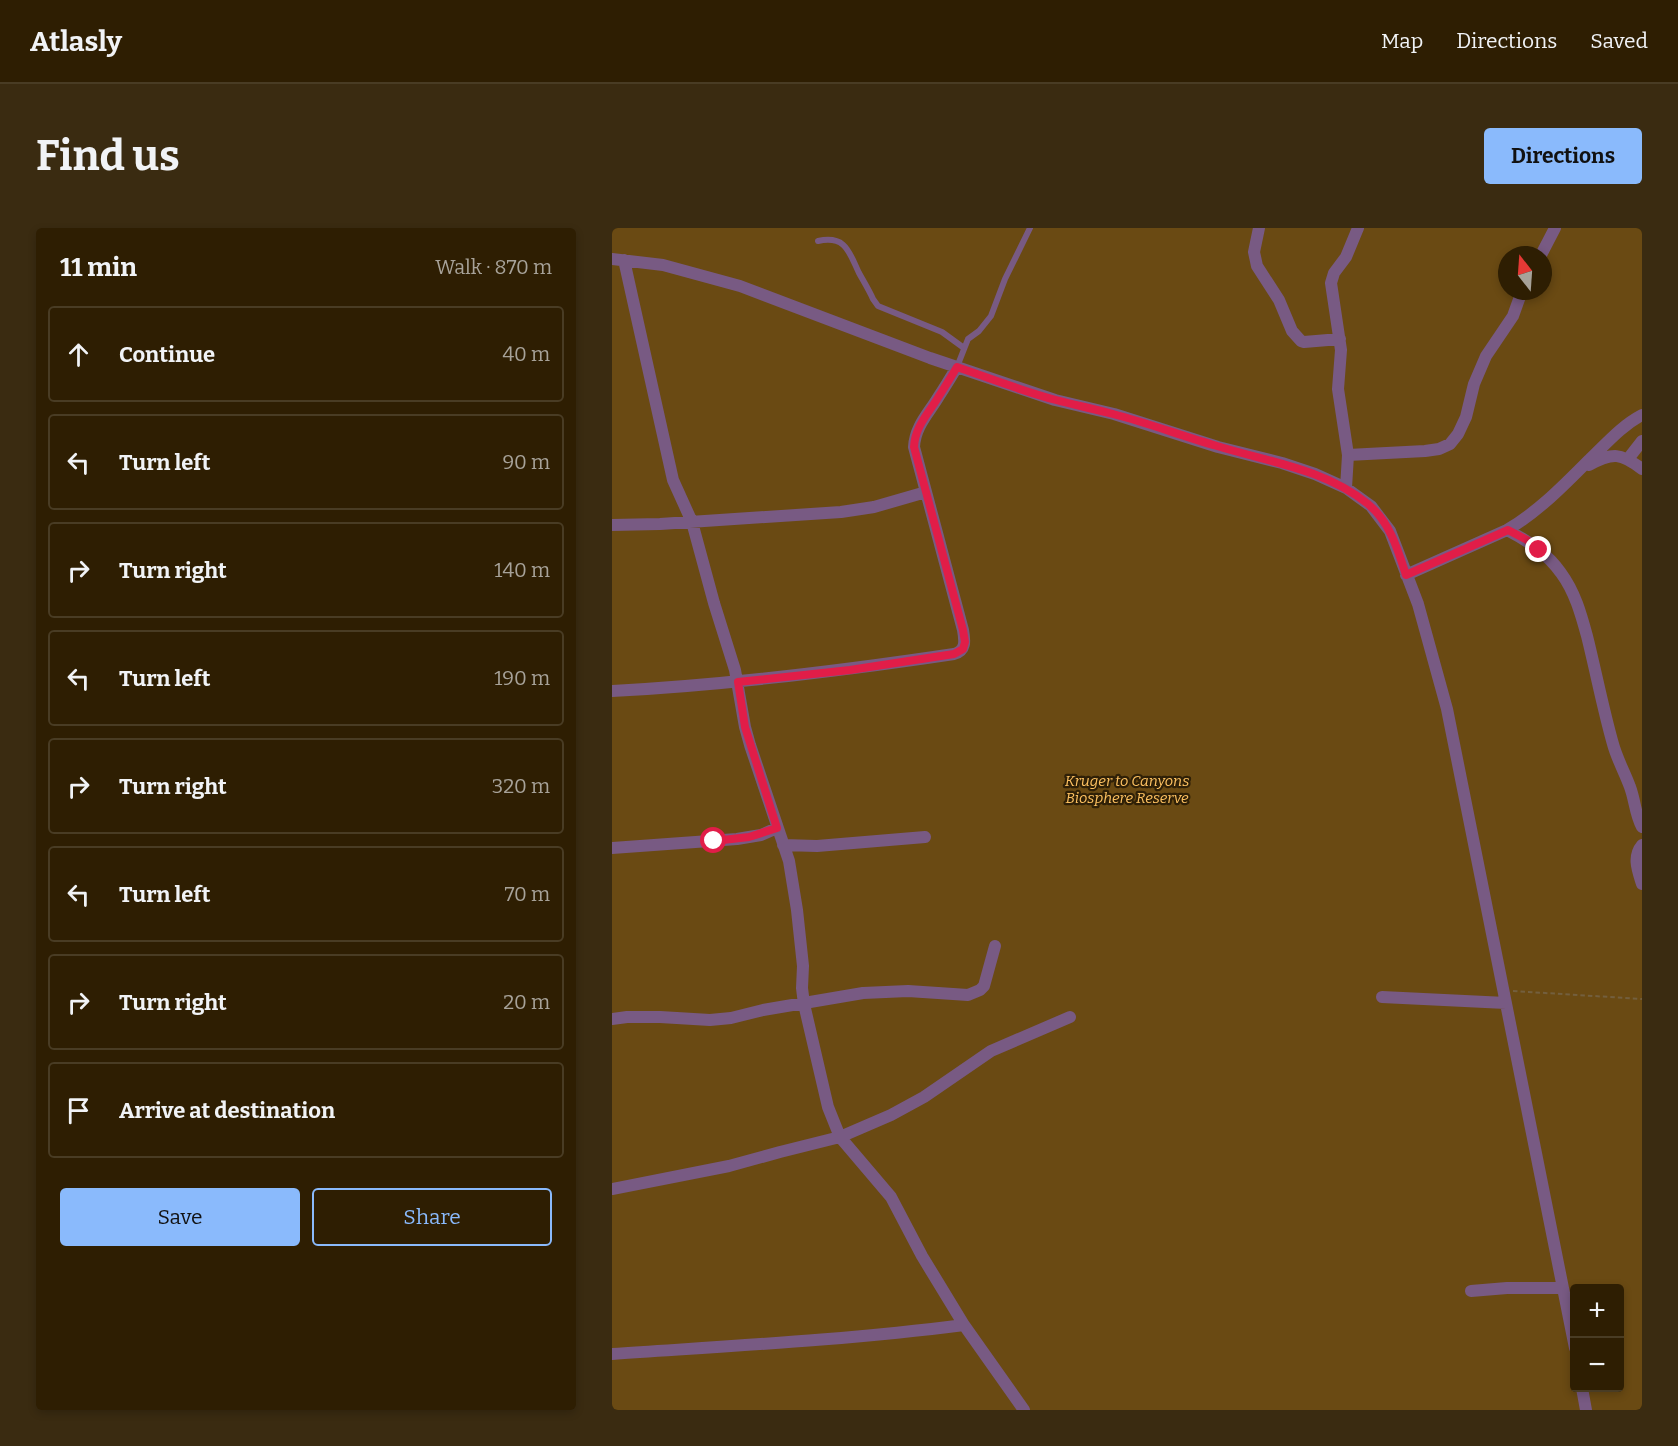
<!DOCTYPE html>
<html lang="en">
<head>
<meta charset="utf-8">
<style>
  body { margin:0; font-family:Bitter,serif; background:#3a2b11; color:#f1f3f6 }
  .controls { position:absolute; right:18px; bottom:18px; display:grid; overflow:hidden; border-radius:6px; box-shadow:0 3px 9px #0003 }
  .controls button { width:54px; height:54px; display:grid; place-items:center; padding:0; border:0; border-bottom:2px solid #493c24; background:#2e1e02; color:#f1f3f6; font:30px sans-serif }
  .compass { position:absolute; left:886px; top:18px; width:54px; height:54px; border-radius:50%; background:#2e1e02; box-shadow:0 3px 9px #0003; rotate:343deg }
  .stop { position:absolute; width:18px; height:18px; margin:-14px; border:4px solid #e11d48; border-radius:50%; background:#fff }
  .stop.end { background:#e11d48; border-color:#fff; box-shadow:0 2px 6px #0008 }
  .list { margin:0; padding:0; list-style:none }
  h2 { display:flex; justify-content:space-between; align-items:center; height:78px; margin:0; padding:0 24px; font-size:26px }
  h2 small { font-size:20px; font-weight:400; color:#a7a299 }
  .list li { display:grid; grid-template-columns:39px 1fr auto; gap:18px; align-items:center; box-sizing:border-box; height:96px; margin:0 12px 12px; padding:0 12px; border:2px solid #493c24; border-radius:6px }
  .list b { display:block; font-size:22px; white-space:nowrap }
  .list em { font-size:20px; font-style:normal; color:#a7a299 }
  .actions { display:flex; gap:12px; padding:18px 24px }
  .actions a { flex:1; padding:14px 0; border:2px solid #8abafc; border-radius:6px; text-align:center; font-size:21px; color:#8abafc }
  .actions .main { background:#8abafc; color:#111 }
  .icon { flex:none; width:33px; height:33px; fill:none; stroke:currentColor; stroke-width:2; stroke-linecap:round; stroke-linejoin:round }
  .map { position:relative; flex:none; width:1030px; height:1182px; overflow:hidden; border-radius:6px }
  header { display:flex; align-items:center; gap:36px; box-sizing:border-box; height:84px; padding:0 30px; background:#2e1e02; border-bottom:2px solid #493c24 }
  header strong { font-size:28px }
  nav { display:flex; gap:33px; margin-inline-start:auto; font-size:21px }
  .intro { display:flex; align-items:center; justify-content:space-between; box-sizing:border-box; height:144px; padding:0 36px }
  h1 { margin:0; font-size:42px }
  .button { padding:15px 27px; border-radius:6px; background:#8abafc; color:#111; font-size:21px; font-weight:700 }
  main { display:flex; gap:36px; padding:0 36px }
  aside { flex:1; background:#2e1e02; border-radius:6px; box-shadow:0 3px 9px #0003 }
  .map>svg:first-child { display:block }
  .green { fill:#6a4a13; fill-rule:evenodd }
  .lines { fill:none; stroke-linecap:round; stroke-linejoin:round }
  .path { stroke:#735f3e; stroke-width:2; stroke-dasharray:4.5 3; stroke-linecap:butt }
  .lane { stroke:#785a83; stroke-width:6 }
  .street { stroke:#785a83; stroke-width:12 }
  .route { stroke:#e11d48; stroke-width:8 }
  .labels { text-anchor:middle; stroke-width:4.5; stroke-linejoin:round; paint-order:stroke }
  .park-label { font-size:15px; font-style:italic; fill:#fdc161; stroke:#2f2007 }
</style>
</head>
<body>
<header>
<strong>Atlasly</strong>
<nav><a>Map</a><a>Directions</a><a>Saved</a></nav>
</header>
<div class="intro"><h1>Find us</h1><a class="button">Directions</a></div>
<main>
<aside>
<h2>11 min<small>Walk · 870 m</small></h2>
<ul class="list">
<li><svg class="icon" aria-label="ahead" viewBox="0 0 24 24"><path d="M12 20V5M6 11l6-6 6 6"/></svg><div><b>Continue</b></div><em>40 m</em></li>
<li><svg class="icon" aria-label="left" viewBox="0 0 24 24"><path d="M17 20v-9H6M10 6l-5 5 5 5"/></svg><div><b>Turn left</b></div><em>90 m</em></li>
<li><svg class="icon" aria-label="right" viewBox="0 0 24 24"><path d="M7 20v-9h11M14 6l5 5-5 5"/></svg><div><b>Turn right</b></div><em>140 m</em></li>
<li><svg class="icon" aria-label="left" viewBox="0 0 24 24"><path d="M17 20v-9H6M10 6l-5 5 5 5"/></svg><div><b>Turn left</b></div><em>190 m</em></li>
<li><svg class="icon" aria-label="right" viewBox="0 0 24 24"><path d="M7 20v-9h11M14 6l5 5-5 5"/></svg><div><b>Turn right</b></div><em>320 m</em></li>
<li><svg class="icon" aria-label="left" viewBox="0 0 24 24"><path d="M17 20v-9H6M10 6l-5 5 5 5"/></svg><div><b>Turn left</b></div><em>70 m</em></li>
<li><svg class="icon" aria-label="right" viewBox="0 0 24 24"><path d="M7 20v-9h11M14 6l5 5-5 5"/></svg><div><b>Turn right</b></div><em>20 m</em></li>
<li><svg class="icon" aria-label="arrive" viewBox="0 0 24 24"><path d="M6 21V4h12l-3 4 3 4H6"/></svg><div><b>Arrive at destination</b></div></li>
</ul>
<div class="actions"><a class="main">Save</a><a>Share</a></div>
</aside>
<div class="map">
<svg width="1030" height="1182" viewBox="0 0 1030 1182">
  <rect width="100%" height="100%" fill="#3e2802"/>
  <path class="green" d="M0,0H1030V1182H0ZM895,27H931V63H895ZM963,1060H1008V1160H963Z"/>
  <g class="lines">
    <path class="path" d="M901,763L1030,771"/>
    <path class="lane" d="M206,13C234,7 237,24 247,45C252,54 257,62 261,71L266,78L330,104L352,120
      M345,139L356,111L367,103L379,88L393,51L418,0"/>
    <path class="street" d="M647,0L642,24L645,38L667,72L680,103L689,113L692,114L728,111
      M929,27L943,0
      M0,31L51,37L128,58L318,130L443,172L502,186L606,219L670,235L703,246L734,260L759,278L778,303L806,376L835,481L963,1120
      M12,32L61,252L80,294L102,375L123,442L133,499L138,517L177,633L185,682L191,738L190,760L192,776L216,879L228,909L279,969L310,1028L352,1097L412,1182
      M736,227L813,223L827,221L838,216L846,206L854,189L862,156L874,128L901,88L910,63
      M1016,231L1030,213
      M977,237C1001,224 1009,225 1030,241
      M734,260L736,227L726,161L729,122L719,55L722,45L734,29L746,0
      M0,297L48,296L229,284L262,279L314,264
      M895,302C916,313 935,325 949,345C963,364 969,386 975,408C984,444 991,481 1001,516C1005,531 1013,545 1018,559C1023,572 1023,586 1030,599
      M794,347L895,302C927,283 951,258 977,232C994,216 1009,198 1030,187
      M0,463C115,457 228,443 342,426C354,423 353,413 351,402L302,219C303,198 317,185 327,168C333,159 339,149 345,139
      M171,617L205,618L313,609
      M1030,617C1020,629 1026,643 1030,656
      M0,620L125,611L149,607L165,600
      M770,769L894,775
      M0,791L15,789H48L98,792L119,790L151,782L251,765L296,763L356,767L368,762L372,758L383,718
      M0,961L117,938L168,924L228,909L279,887L312,869L379,823L458,789
      M859,1063L895,1060H951
      M0,1126C117,1118 236,1112 352,1097
      M970,1160L974,1182"/>
  </g>
  <g class="lines">
    <path class="route" d="M102,613L137,609L165,600L133,499L126,454L238,442L342,426L351,421L353,414L351,402L302,219C303,198 317,185 327,168C333,159 339,149 345,139C377,150 410,163 444,172C463,177 482,181 501,186C536,195 570,208 605,218C657,234 713,241 756,276C778,294 786,322 794,347L896,302L915,312L927,322"/>
  </g>
  <g class="labels">
    <g class="park-label">
      <text x="515" y="558">Kruger to Canyons<tspan x="515" dy="17">Biosphere Reserve</tspan></text>
    </g>
  </g>
</svg>
<div class="controls">
<button>+</button>
<button>−</button>
</div>
<svg class="compass" viewBox="-18 -18 36 36"><path d="M0-13l5 13h-10z" fill="#e53935"/><path d="M0 13l5-13h-10z" fill="#a7a299"/></svg>
<div class="stop" style="left:102px;top:613px"></div>
<div class="stop end" style="left:927px;top:322px"></div>
</div>
</main>
</body>
</html>
